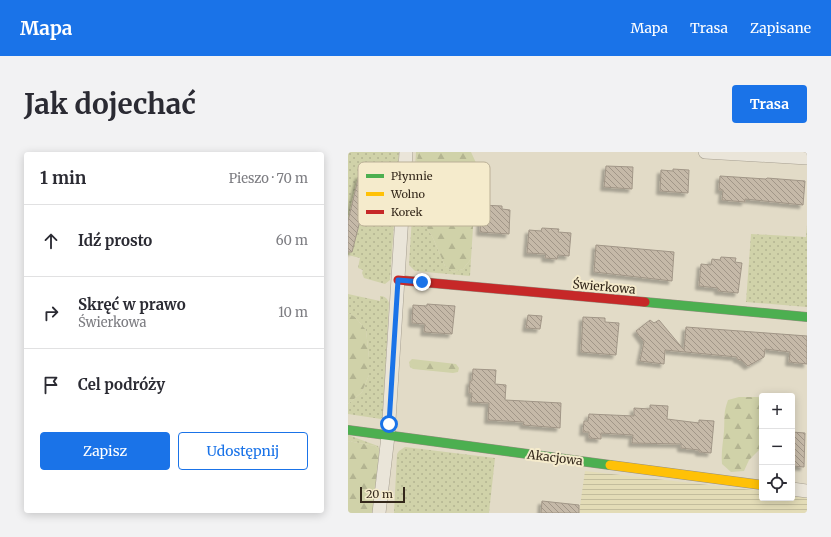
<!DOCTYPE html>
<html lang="pl">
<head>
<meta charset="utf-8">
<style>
  body { margin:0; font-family:Merriweather,serif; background:#f2f2f3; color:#2b2b33 }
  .controls { position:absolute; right:12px; bottom:12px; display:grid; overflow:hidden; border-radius:4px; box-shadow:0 2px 10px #0003 }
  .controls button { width:36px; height:36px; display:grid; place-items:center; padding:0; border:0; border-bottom:1px solid #e1e1e2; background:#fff; color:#2b2b33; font:20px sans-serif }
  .scale { position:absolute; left:12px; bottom:10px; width:45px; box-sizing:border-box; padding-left:4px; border:2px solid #34281b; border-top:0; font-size:11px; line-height:14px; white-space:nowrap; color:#34281b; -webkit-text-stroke:3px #f5ebcc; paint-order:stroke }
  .stop { position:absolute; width:12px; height:12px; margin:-9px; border:3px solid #1a73e8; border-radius:50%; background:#fff }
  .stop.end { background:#1a73e8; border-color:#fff; box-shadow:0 1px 4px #0008 }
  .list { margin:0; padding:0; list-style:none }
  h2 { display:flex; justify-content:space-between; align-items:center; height:52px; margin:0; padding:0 16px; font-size:17px }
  h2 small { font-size:13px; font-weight:400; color:#7c7c81 }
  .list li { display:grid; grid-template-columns:26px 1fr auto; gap:12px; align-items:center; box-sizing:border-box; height:72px; padding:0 16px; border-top:1px solid #e1e1e2 }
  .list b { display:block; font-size:15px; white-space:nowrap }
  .list p { margin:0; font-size:13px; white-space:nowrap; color:#7c7c81 }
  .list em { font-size:13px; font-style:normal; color:#7c7c81 }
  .actions { display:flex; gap:8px; padding:12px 16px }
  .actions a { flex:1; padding:9px 0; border:1px solid #1a73e8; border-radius:4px; text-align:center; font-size:14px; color:#1a73e8 }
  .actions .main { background:#1a73e8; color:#fff }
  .icon { flex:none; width:22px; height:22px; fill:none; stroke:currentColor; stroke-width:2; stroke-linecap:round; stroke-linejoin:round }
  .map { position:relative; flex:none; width:459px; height:361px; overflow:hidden; border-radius:4px }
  header { display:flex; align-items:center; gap:24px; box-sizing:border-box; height:56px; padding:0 20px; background:#1a73e8; color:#fff }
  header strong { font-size:19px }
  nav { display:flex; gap:22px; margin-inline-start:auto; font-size:14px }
  .intro { display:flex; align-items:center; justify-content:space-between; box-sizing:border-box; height:96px; padding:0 24px }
  h1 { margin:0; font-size:28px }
  .button { padding:10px 18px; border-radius:4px; background:#1a73e8; color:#fff; font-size:14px; font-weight:700 }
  main { display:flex; gap:24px; padding:0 24px }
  aside { flex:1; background:#fff; border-radius:4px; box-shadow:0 2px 10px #0003 }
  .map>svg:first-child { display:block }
  .farmland { fill:url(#farmland-rules) }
  .grass { fill:url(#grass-dots) }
  .forest { fill:url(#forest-firs) }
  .building { fill:url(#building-back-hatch); stroke:#a19687; filter:url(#shadow) }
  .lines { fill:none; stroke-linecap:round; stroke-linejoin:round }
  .street-casing { stroke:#a69f91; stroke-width:14 }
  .fast-casing { stroke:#968f81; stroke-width:10 }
  .slow-casing { stroke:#968f81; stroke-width:10 }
  .jam-casing { stroke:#968f81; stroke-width:10 }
  .street { stroke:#eae5d9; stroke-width:13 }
  .fast { stroke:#4caf50; stroke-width:9 }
  .slow { stroke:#ffc107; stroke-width:9 }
  .jam { stroke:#c62828; stroke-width:9 }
  .route { stroke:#1a73e8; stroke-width:5 }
  .labels { text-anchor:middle; stroke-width:4; stroke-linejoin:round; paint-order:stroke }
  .street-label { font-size:12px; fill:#34281b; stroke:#f5ebcc }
  .key { fill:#f5ebcc; stroke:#bbb097; stroke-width:1 }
  .key-label { font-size:11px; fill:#34281b }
</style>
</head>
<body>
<header>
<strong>Mapa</strong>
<nav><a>Mapa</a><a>Trasa</a><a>Zapisane</a></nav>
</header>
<div class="intro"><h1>Jak dojechać</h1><a class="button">Trasa</a></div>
<main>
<aside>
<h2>1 min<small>Pieszo · 70 m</small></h2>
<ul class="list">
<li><svg class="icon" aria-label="ahead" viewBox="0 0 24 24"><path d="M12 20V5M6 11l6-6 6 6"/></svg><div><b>Idź prosto</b></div><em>60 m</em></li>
<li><svg class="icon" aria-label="right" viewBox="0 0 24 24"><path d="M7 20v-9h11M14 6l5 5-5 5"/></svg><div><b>Skręć w prawo</b><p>Świerkowa</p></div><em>10 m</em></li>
<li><svg class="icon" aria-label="arrive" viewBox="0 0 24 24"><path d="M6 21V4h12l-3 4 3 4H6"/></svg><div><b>Cel podróży</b></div></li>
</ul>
<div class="actions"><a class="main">Zapisz</a><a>Udostępnij</a></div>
</aside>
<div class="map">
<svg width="459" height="361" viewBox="0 0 459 361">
  <defs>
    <pattern id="farmland-rules" width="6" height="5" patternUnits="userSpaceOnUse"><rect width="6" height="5" fill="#e3dcb7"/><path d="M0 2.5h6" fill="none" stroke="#c3bd9d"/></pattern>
    <pattern id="grass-dots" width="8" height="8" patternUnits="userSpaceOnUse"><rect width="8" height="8" fill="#d0d2a9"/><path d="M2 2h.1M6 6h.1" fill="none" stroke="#b3b491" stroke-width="1.8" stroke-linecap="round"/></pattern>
    <pattern id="forest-firs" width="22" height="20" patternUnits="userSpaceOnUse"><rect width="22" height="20" fill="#d0d2a9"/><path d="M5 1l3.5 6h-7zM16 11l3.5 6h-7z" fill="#b3b491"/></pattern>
    <pattern id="building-back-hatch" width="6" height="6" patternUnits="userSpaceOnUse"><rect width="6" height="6" fill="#c5b9a8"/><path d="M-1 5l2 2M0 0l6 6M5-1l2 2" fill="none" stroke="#a19688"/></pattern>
    <filter id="shadow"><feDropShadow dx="-3.5" dy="3.5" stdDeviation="1" flood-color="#0004"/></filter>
  </defs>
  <rect width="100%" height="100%" fill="#e2dbc7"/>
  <path class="farmland" d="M237,319L414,339V346H444V342L459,344V361H231Z"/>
  <path class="grass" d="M0,0H51L42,128L37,132L16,126L14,121L15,118L10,116L12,106L0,103Z
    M68,0H71L67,15L72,64L85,86L97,114L105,120L115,117L123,107L122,124L67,119L61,113Z
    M459,73V155L398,150L403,82L458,85Z
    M0,142L32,149V144C37,144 39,146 41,151L35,264L33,267L0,262V252L14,240L21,223V206L18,178L7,165L0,161Z
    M0,283L30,294L33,301L27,294L0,289Z
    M57,295L147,306L141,361H46L49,302L51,299Z"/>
  <path class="forest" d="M71,0H123L129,13L123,107L115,117L105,120L97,114L85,86L72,64L66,46L67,15Z
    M0,161L7,165L18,178L21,206V223L14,240L0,252Z
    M64,207L108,212L111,216L110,220L105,221L65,217L62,215L61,210Z
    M391,245H410L414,246V295L401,308L396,319L383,320L374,312C373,300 375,291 376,279C377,265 375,262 380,248Z
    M0,289L27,294L33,301L25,361H0Z"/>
  <path class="building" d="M258,14L285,15L284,37L256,35Z
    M325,17L341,18L340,41L312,39L313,18L325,19Z
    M11,23L23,26L4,100H0V69Z
    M372,24L418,27L419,26L457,29L455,53L397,47V50L374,48L375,38H371Z
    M134,53L154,54V57L162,58L161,82L132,80Z
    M194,76L211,77L210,80L223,81L221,104L210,103L209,107L197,106L198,102L179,101L181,78L193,79Z
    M248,93L326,100L324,129L246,120Z
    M373,105L388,106L387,110L394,111L390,141L370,139V136L351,134L353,112L363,113L364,107L372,108Z
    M79,152L107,154L104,182L76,180L77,172L64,171L65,153L79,154Z
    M180,163L194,164L192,177L178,176Z
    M235,165L257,166V170L271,171L268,203L233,200Z
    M302,168L306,171L311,168L336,198L338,175L459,184V212L441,210L442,200L417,197L416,205L400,214L393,208L389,207V205L317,198L316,212L292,209L296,190L288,179Z
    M125,217L148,218L147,232L158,233L157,248L213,251L212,276L175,273L176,270L140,268L141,251L123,250L124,241H121L122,229H124Z
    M302,253L320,254L319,267L351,271V268L366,269L363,301L351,300V298L333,296V292L284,291L285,283L253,281V287L241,286V280H235L236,269H240L241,262L286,264V256L302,257Z
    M444,280L457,281L456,315L444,314Z
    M194,349L231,353V361H193Z"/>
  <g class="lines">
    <g class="street-casing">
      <path id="street" d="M357,0L459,6
        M444,337L459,339
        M31,361L40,284L58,0"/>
    </g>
    <g class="fast-casing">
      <path id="fast" d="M297,150L459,165
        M0,278L262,313"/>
    </g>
    <g class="slow-casing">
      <path id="slow" d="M262,313L414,333"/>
    </g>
    <g class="jam-casing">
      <path id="jam" d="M50,128L297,150"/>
    </g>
    <use href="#street" class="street"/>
    <use href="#fast" class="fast"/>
    <use href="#slow" class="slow"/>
    <use href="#jam" class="jam"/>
  </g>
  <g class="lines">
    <path class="route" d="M41,272L50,128L74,130"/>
  </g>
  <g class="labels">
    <g class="street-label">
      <text transform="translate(256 135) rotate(5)" y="4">Świerkowa</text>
      <text transform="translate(207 306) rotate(7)" y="4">Akacjowa</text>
    </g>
  </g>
  <rect x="10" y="10" width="132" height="64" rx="6" class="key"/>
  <rect x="18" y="22" width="18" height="4" fill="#4caf50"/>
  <rect x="18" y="40" width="18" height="4" fill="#ffc107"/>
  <rect x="18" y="58" width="18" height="4" fill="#c62828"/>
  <g class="key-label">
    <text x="43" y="28">Płynnie</text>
    <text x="43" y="46">Wolno</text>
    <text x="43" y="64">Korek</text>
  </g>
</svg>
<div class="controls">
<button>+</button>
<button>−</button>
<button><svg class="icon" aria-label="locate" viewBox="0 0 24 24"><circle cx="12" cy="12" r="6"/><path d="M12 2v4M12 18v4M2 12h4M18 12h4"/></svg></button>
</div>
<div class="scale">20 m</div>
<div class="stop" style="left:41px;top:272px"></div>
<div class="stop end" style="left:74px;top:130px"></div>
</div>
</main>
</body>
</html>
